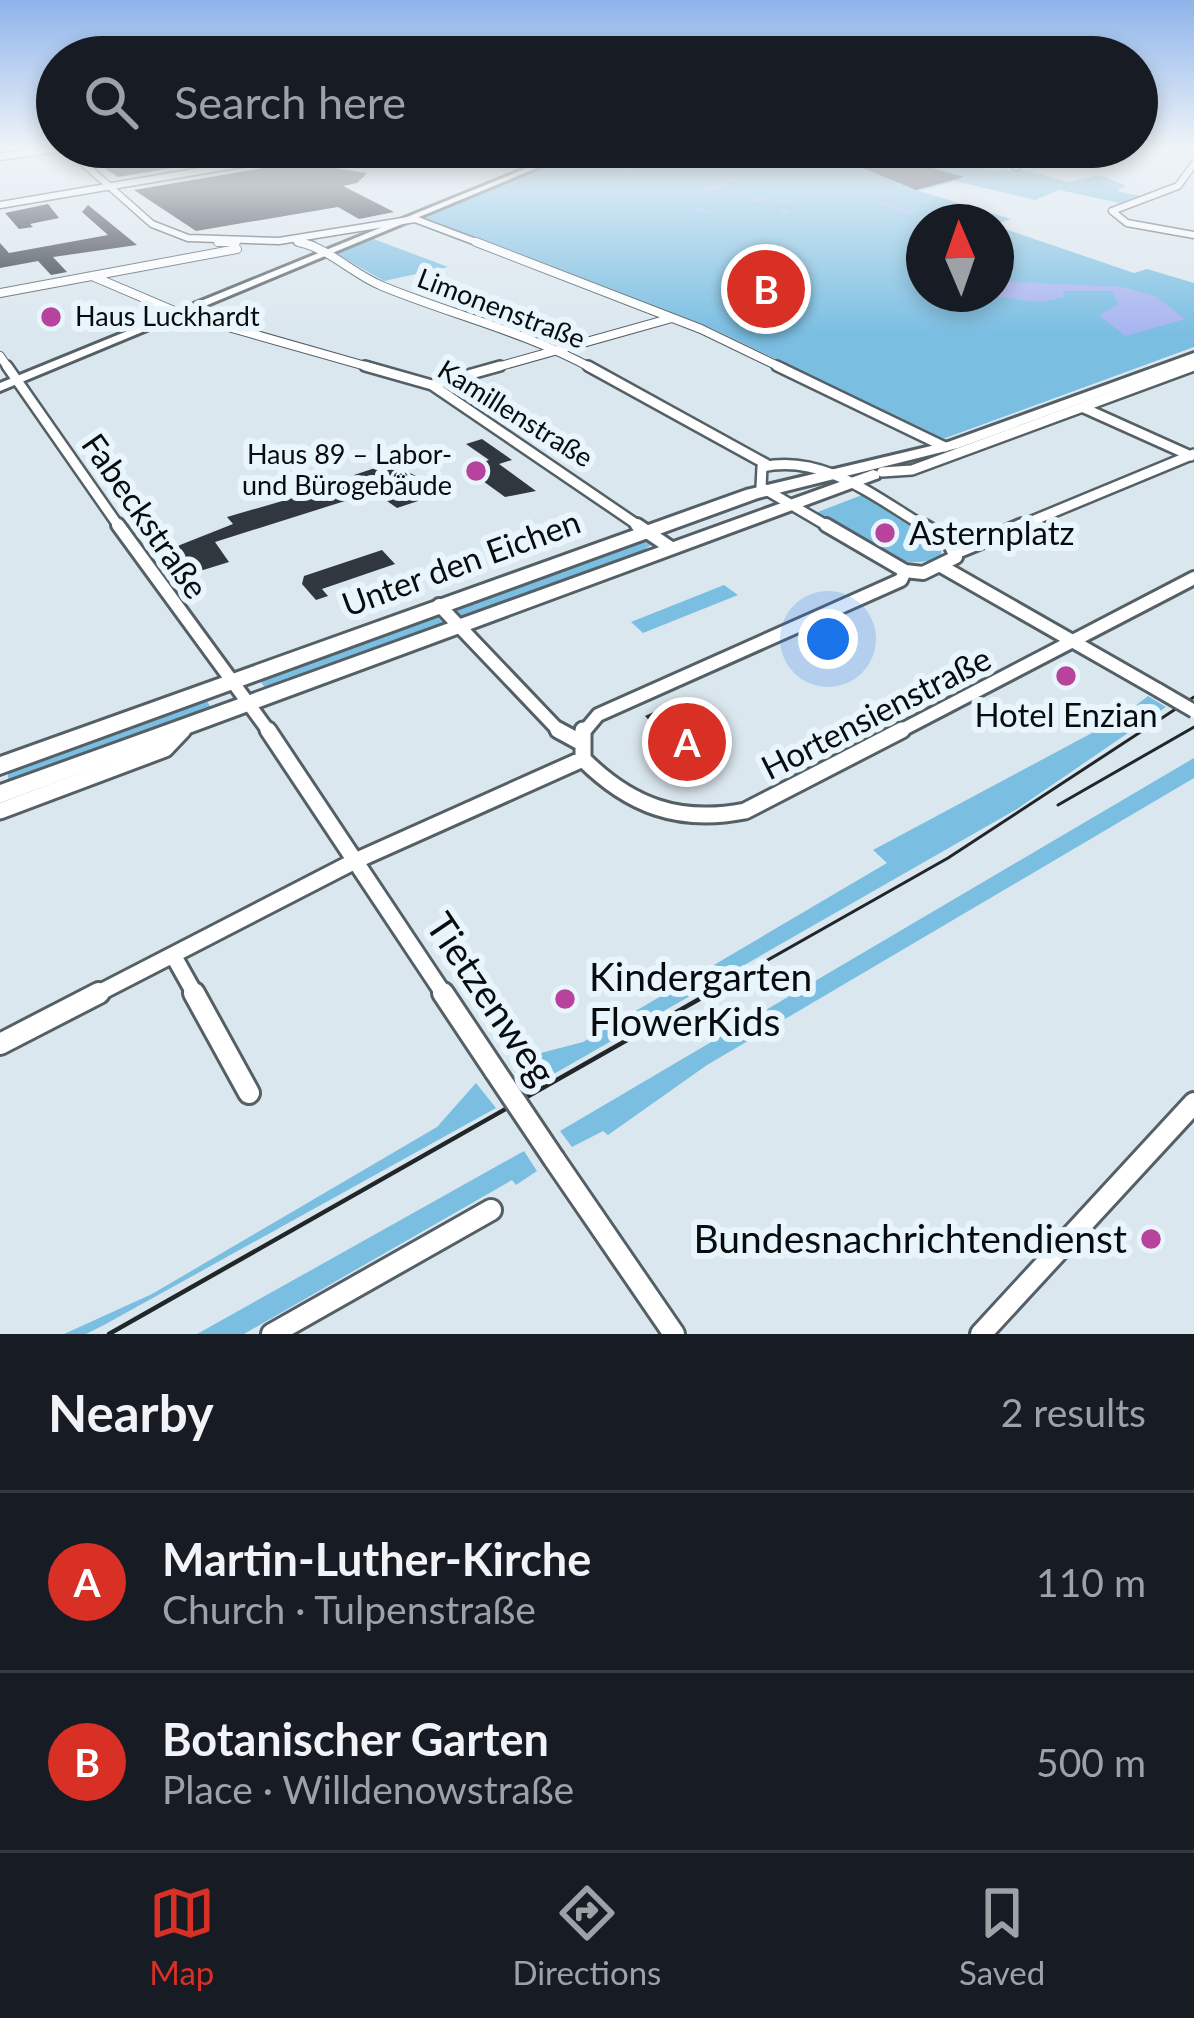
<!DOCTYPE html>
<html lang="en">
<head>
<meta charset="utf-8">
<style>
  body { margin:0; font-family:Lato,sans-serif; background:#20242c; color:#f1f3f6 }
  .compass { position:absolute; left:906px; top:204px; width:108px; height:108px; border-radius:50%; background:#171b24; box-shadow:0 6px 18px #0003; rotate:358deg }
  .you { position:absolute; left:828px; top:639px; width:42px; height:42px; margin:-30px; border:9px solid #fff; border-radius:50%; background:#1a73e8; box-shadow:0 0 0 18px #1a73e833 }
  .badge { display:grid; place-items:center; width:78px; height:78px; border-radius:50%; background:#d93025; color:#fff; font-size:39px; font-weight:700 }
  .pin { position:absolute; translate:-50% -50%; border:6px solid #fff; box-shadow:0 3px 12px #0006 }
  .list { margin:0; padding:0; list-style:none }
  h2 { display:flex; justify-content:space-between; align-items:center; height:156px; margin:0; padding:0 48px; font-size:51px }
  h2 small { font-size:39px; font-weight:400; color:#9ea1a6 }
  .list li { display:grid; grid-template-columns:78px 1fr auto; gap:36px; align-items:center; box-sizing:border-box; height:180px; padding:0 48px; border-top:3px solid #363941 }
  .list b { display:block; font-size:45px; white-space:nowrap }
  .list p { margin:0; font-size:39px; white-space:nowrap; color:#9ea1a6 }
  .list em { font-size:39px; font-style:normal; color:#9ea1a6 }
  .icon { flex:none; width:66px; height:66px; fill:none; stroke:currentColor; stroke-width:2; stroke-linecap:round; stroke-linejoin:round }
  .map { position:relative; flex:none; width:1194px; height:1334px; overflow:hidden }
  .search { position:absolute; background:#171b24; box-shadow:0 6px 18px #0003; left:36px; right:36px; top:36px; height:132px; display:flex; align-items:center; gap:30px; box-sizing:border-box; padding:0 42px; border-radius:66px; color:#9ea1a6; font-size:45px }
  .sheet { height:516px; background:#171b24 }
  nav { display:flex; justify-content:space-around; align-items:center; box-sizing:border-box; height:168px; border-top:3px solid #363941; background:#171b24; font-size:33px; color:#9ea1a6 }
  nav a { display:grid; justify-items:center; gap:6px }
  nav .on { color:#d93025 }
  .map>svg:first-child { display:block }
  .green { fill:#7abee2 }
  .water { fill:#a7b4f0 }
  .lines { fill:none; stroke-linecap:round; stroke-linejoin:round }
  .stream { stroke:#a7b4f0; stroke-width:3 }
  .building { fill:#30373f }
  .street-far5-casing { stroke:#556066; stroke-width:9 }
  .street-far4-casing { stroke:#556066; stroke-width:10 }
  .street-far3-casing { stroke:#556066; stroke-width:14 }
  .street-far2-casing { stroke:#556066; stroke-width:18 }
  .street-far1-casing { stroke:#556066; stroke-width:21 }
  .street-casing { stroke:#556066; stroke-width:26 }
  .secondary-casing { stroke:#556066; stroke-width:6 }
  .primary-casing { stroke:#556066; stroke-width:6 }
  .street-far5 { stroke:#fff; stroke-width:6 }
  .street-far4 { stroke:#fff; stroke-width:8 }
  .street-far3 { stroke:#fff; stroke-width:9 }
  .street-far2 { stroke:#fff; stroke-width:12 }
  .street-far1 { stroke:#fff; stroke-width:15 }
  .street { stroke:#fff; stroke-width:20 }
  .secondary { fill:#fff; fill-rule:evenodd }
  .primary { fill:#fff; fill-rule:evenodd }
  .tram-far1 { stroke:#212629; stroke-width:3 }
  .tram { stroke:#212629; stroke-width:4.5 }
  .street-bridge-far1-casing { stroke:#556066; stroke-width:18; stroke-linecap:butt }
  .street-bridge-casing { stroke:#556066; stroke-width:26; stroke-linecap:butt }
  .street-bridge-far1 { stroke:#fff; stroke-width:12 }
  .street-bridge { stroke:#fff; stroke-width:20 }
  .poi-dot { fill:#b7439c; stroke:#e8f5fc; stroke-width:4.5 }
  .labels { text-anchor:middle; stroke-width:12; stroke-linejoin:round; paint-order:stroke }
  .far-street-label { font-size:27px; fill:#080c0e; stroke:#e8f5fc }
  .far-poi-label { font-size:27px; fill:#080c0e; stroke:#e8f5fc; text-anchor:start }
  .street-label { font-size:33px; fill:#080c0e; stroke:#e8f5fc }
  .poi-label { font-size:33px; fill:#080c0e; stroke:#e8f5fc; text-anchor:start }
  .near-poi-label { font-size:39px; fill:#080c0e; stroke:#e8f5fc; text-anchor:start }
  .near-street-label { font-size:39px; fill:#080c0e; stroke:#e8f5fc }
</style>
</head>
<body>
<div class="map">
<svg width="1194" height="1334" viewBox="0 0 1194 1334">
  <rect width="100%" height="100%" fill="#dbe7ef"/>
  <path class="green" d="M592,148H907L995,171L1024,170L1069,182L1100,175L1126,186L1117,191L1140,196L1120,203L1059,190L1035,200L955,181L919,191L1011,219L996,224L924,222V294H996V226L1134,273L1147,269L1194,283V347L943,439L713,329L423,218Z
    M371,238L448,267L384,281L335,253Z
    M862,495L935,536L942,543L941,557C896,576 849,536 810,515Z
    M647,538L655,542L641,552L463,617L453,609Z
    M724,585L738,595L643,633L631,622Z
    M436,615L444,624L266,689L261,682Z
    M1148,696L1166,707L1017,809L531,1087L514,1060L583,1042L887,863L873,850L1120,718Z
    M207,701L211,708L8,781V773Z
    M1194,758V778L707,1065L608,1135L603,1131L572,1147L560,1131Z
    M476,1083L496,1108L104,1325L86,1334H64L152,1294L437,1127Z
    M524,1151L537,1171L516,1185L512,1180L244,1334H197Z"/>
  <path class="water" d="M996,281L1123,287L1155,296L1185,319L1125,336L1099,315L1119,304L1111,291H1063L1064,297L1040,302L973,294H996Z"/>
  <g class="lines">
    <path class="stream" d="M685,152L692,149
      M674,155L685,159
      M693,168L699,172
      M626,172L637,173
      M720,187L731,178
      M705,189L718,187
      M596,192L605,196
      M752,200L765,201
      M777,201L792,202
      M879,202L911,213
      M694,210L709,211
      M782,211L787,213
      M909,257L924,281"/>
  </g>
  <path class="building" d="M266,148H290L118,177L102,166Z
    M832,148L872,151L964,177L916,190L844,160L828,162L802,154Z
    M334,156L341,158L310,164L367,173L357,183L343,186L394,212L359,219L338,207L196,231L134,190Z
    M48,204L59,218L30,224L33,227L19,229L5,213Z
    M88,205L137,245L53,257L67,272L51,275L38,261L0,268V243L9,253L108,235L82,212Z
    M482,439L512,460L499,464L536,491L505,497L465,468L489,460L466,444Z
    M390,463L422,479L409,483L427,498L397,508L370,489L342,498L345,501L215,542L229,562L200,571L175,547L233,524L227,517L358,479L354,475Z
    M382,550L395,564L322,589L328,596L316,600L302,584L304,576Z
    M682,699L694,710L679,717L723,759L684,781L671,768L687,761L645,716Z"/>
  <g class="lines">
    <g class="street-far5-casing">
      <path id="street-far5" d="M66,148L152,224L188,238L279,241L415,219L484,245
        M173,148L183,153
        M534,148L560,157
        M0,157L60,148
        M1194,164L1178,186L1112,211L1127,223L1194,235
        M1016,167L1038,148
        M0,205L336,148
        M297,242L313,245"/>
    </g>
    <g class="street-far4-casing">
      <path id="street-far4" d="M218,242H236
        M299,242C330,249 353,274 382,286C452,315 527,332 593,369
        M476,242L701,329L784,369
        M92,276L179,313L376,369
        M0,293L237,249
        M0,356L9,369
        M490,369L672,318
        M1186,369L1194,366"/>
    </g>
    <g class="street-far3-casing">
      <path id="street-far3" d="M7,366L120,528
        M365,366L432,385L642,528
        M588,366L766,464
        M777,366L945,447
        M432,385L500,366
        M1084,408L1191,456
        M882,472L912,470L1194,366
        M831,528L761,487L762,467C823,453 876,498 927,528
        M1015,528L1194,454"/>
    </g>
    <g class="street-far2-casing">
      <path id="street-far2" d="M118,525L270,733
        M637,525L671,548
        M826,525L905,571L923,573L956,557L948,540L922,525
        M957,552L1022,525
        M941,566L1158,690
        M439,605L561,733
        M583,733L598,715L901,580L905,571
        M896,733L1194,578"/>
    </g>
    <g class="street-far1-casing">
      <path id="street-far1" d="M268,730L445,996
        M558,730L580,742
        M583,759C630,806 679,824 745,811L902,730
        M583,759V730
        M0,811L165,749L183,730
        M173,955L196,996
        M93,996L355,861L583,759"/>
    </g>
    <g class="street-casing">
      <path id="street" d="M194,993L249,1093
        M443,993L495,1071
        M0,1044L99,993
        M554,1159L674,1334
        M272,1334L491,1210
        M981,1334L1194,1103"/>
    </g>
    <g class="secondary-casing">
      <path id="secondary" d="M576,148H585L0,391V383Z"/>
    </g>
    <g class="primary-casing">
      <path id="primary" d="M1194,353V362L958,448L758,498L0,774V757L746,490L948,442Z
        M873,470L879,472V478L0,803V785Z"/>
    </g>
    <use href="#street-far5" class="street-far5"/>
    <use href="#street-far4" class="street-far4"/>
    <use href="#street-far3" class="street-far3"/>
    <use href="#street-far2" class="street-far2"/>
    <use href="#street-far1" class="street-far1"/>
    <use href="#street" class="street"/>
    <use href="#secondary" class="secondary"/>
    <use href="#primary" class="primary"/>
    <path class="tram-far1" d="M1058,805L1194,727
      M704,996L948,858L1194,697"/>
    <path class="tram" d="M109,1334L710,993"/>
    <g class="street-bridge-far1-casing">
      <path id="street-bridge-far1" d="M1158,690L1194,711"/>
    </g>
    <g class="street-bridge-casing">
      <path id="street-bridge" d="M495,1071L554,1159"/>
    </g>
    <use href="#street-bridge-far1" class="street-bridge-far1"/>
    <use href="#street-bridge" class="street-bridge"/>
  </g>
  <linearGradient id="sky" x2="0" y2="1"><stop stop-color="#8eb4eb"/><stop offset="0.44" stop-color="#eff4f8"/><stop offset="1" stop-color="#eff4f8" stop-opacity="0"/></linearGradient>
  <rect width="1194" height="335" fill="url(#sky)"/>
  <g class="poi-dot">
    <circle cx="51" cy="317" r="12"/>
    <circle cx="476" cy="471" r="12"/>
    <circle cx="885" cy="533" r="12"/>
    <circle cx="1066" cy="676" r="12"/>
    <circle cx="565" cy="999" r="12"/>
    <circle cx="1151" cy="1239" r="12"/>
  </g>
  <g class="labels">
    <g class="far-street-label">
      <text transform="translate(501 309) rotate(21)" y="9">Limonenstraße</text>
      <text transform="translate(515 414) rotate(32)" y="9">Kamillenstraße</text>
    </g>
    <g class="far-poi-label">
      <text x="75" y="326">Haus Luckhardt</text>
      <text x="452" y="464" text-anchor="end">Haus 89 – Labor-<tspan x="452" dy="31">und Bürogebäude</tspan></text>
    </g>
    <g class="street-label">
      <text transform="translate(145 516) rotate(55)" y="12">Fabeckstraße</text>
      <text transform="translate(461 563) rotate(-20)" y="12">Unter den Eichen</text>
      <text transform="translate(876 713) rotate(-27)" y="12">Hortensienstraße</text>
    </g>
    <g class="poi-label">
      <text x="909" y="545">Asternplatz</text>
      <text x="1066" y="727" text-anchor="middle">Hotel Enzian</text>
    </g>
    <g class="near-poi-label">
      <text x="589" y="991">Kindergarten<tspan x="589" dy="45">FlowerKids</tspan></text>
      <text x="1127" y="1253" text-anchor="end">Bundesnachrichtendienst</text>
    </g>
    <g class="near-street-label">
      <text transform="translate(491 999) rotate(56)" y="14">Tietzenweg</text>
    </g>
  </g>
</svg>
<svg class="compass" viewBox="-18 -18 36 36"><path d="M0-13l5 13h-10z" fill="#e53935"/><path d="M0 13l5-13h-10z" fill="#9ea1a6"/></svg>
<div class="you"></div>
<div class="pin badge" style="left:687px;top:742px">A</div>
<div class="pin badge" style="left:766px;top:289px">B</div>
<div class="search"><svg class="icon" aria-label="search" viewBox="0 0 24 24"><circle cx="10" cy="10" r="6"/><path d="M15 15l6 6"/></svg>Search here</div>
</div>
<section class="sheet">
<h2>Nearby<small>2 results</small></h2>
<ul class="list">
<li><span class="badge">A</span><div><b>Martin-Luther-Kirche</b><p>Church · Tulpenstraße</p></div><em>110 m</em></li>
<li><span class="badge">B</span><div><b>Botanischer Garten</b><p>Place · Willdenowstraße</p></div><em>500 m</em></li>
</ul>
</section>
<nav>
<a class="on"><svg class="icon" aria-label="map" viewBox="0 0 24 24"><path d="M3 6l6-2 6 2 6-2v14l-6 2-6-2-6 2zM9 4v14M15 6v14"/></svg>Map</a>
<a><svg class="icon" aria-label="directions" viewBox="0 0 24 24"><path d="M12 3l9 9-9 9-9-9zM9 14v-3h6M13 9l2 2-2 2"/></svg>Directions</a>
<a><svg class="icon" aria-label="saved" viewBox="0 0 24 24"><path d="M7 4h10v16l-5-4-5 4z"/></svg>Saved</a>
</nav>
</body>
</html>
